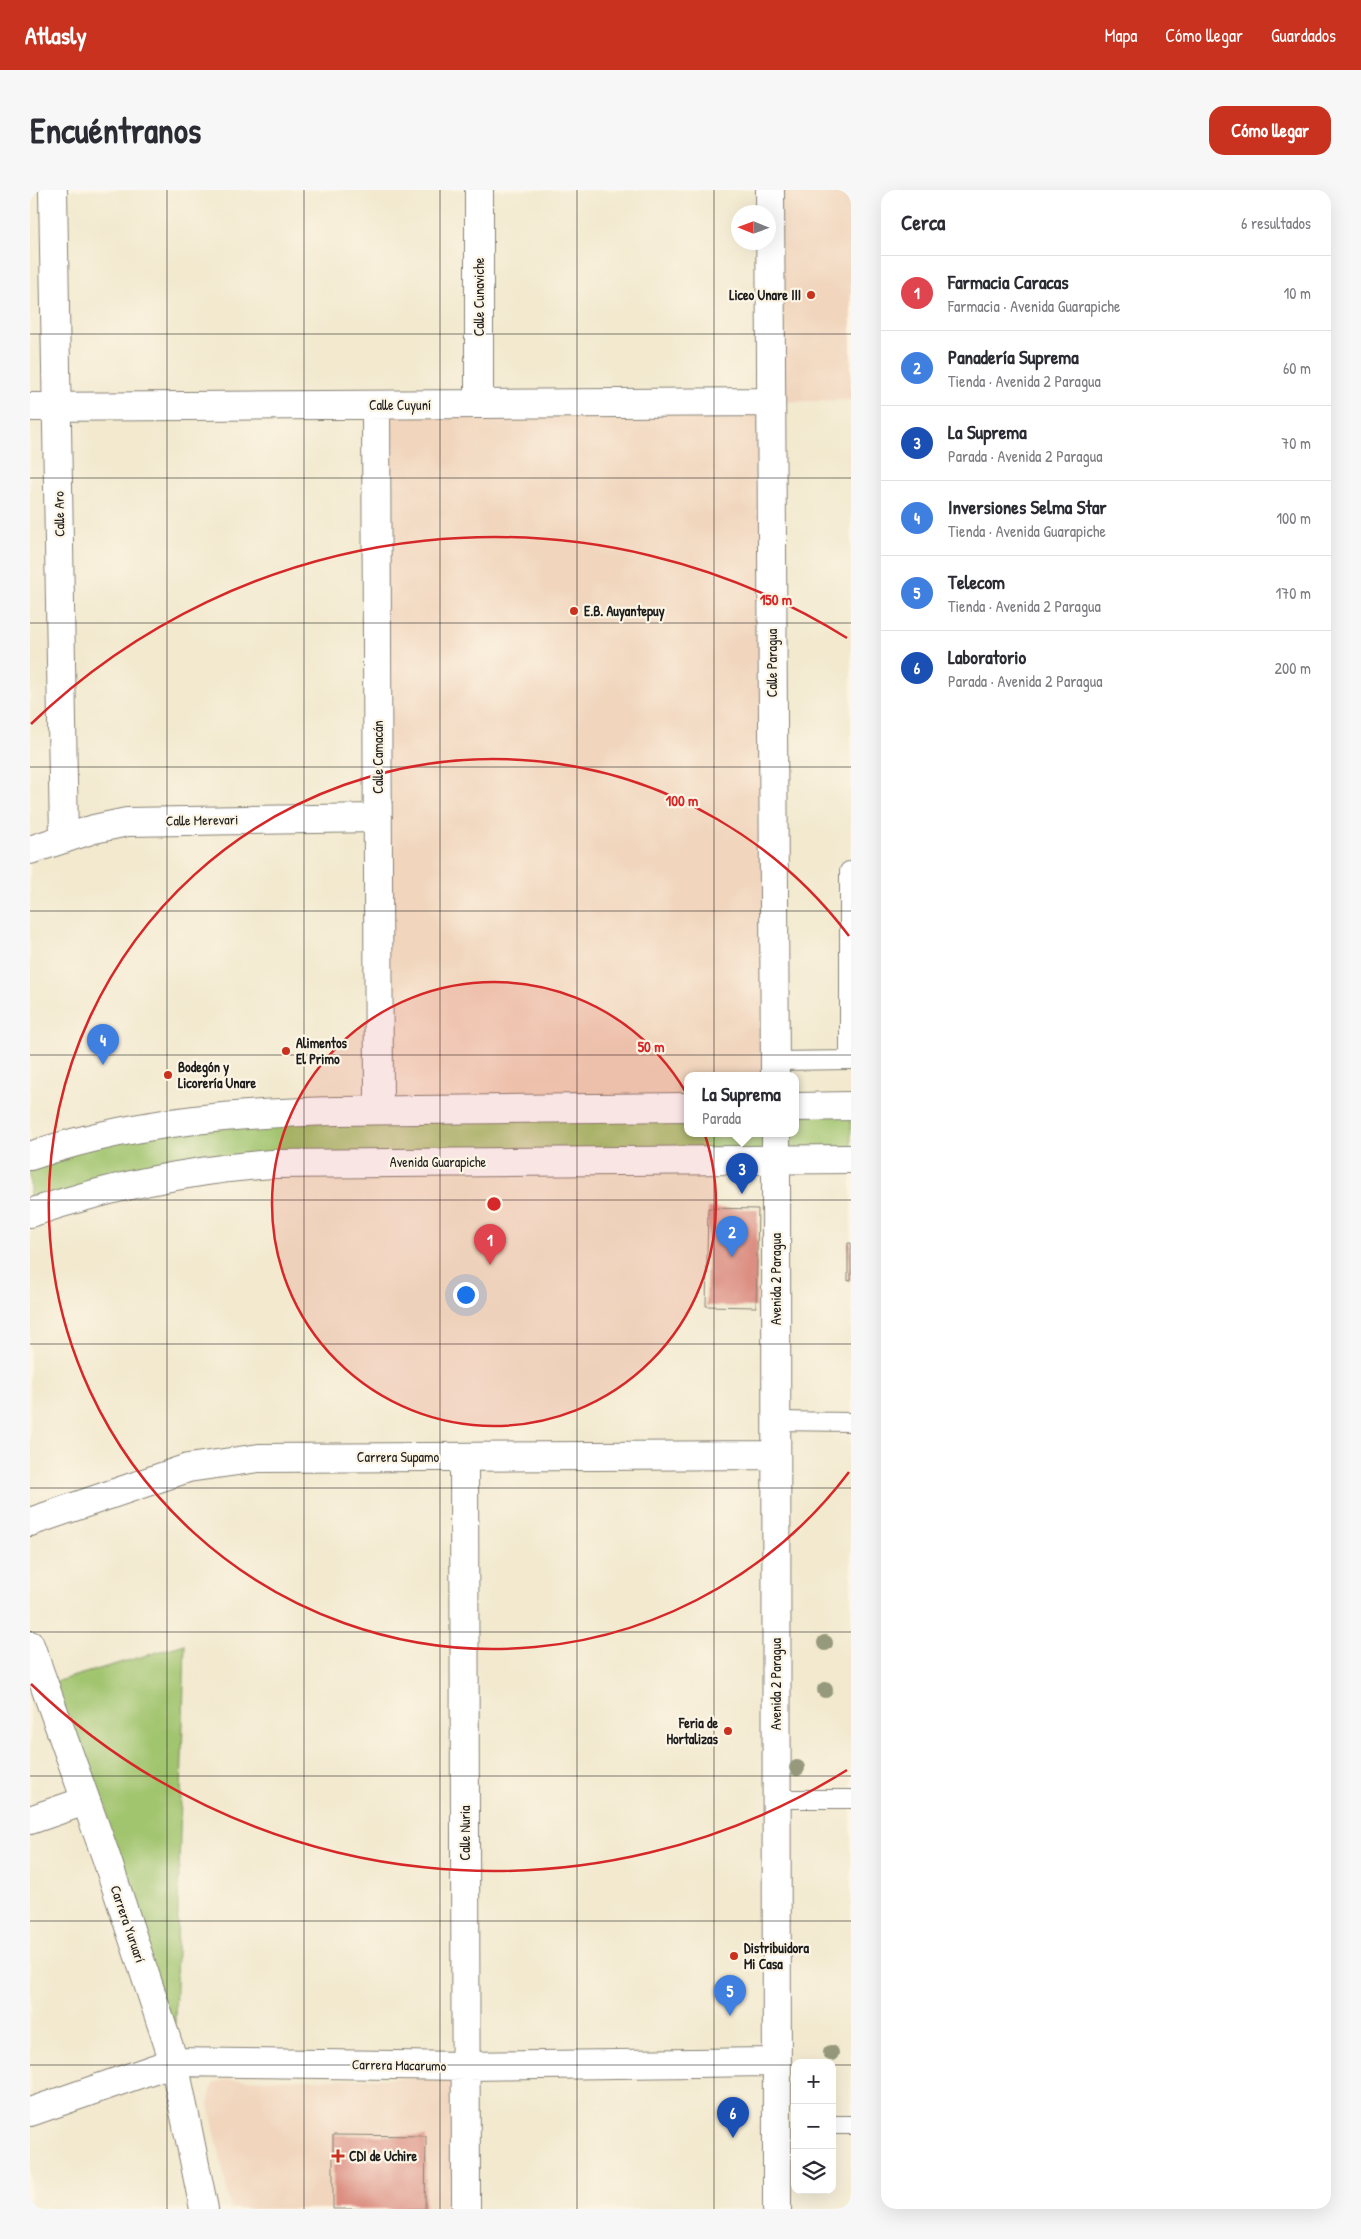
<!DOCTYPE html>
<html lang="es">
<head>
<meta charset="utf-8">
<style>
  body { margin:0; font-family:"Patrick Hand",sans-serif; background:#f7f7f7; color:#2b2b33 }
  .controls { position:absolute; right:15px; bottom:15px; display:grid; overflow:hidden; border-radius:10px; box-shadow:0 5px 20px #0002 }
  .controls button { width:45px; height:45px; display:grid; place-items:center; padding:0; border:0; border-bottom:1px solid #e1e1e2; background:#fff; color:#2b2b33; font:25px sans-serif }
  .compass { position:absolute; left:701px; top:15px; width:45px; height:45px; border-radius:50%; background:#fff; box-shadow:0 5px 20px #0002; rotate:271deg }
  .you { position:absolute; left:435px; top:1104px; width:18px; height:18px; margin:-12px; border:4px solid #fff; border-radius:50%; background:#1a73e8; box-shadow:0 0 0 8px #1a73e833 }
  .badge { display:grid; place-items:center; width:32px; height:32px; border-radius:50%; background:#c8321e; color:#fff; font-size:16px; font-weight:700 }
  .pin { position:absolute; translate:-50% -41px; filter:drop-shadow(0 1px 2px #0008) }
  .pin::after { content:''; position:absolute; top:26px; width:18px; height:15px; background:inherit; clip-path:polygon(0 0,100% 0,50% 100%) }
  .popup { position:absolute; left:654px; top:882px; width:115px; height:65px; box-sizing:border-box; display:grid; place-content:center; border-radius:10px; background:#fff; filter:drop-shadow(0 1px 4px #0005); font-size:16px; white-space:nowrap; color:#7c7c81 }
  .popup b { font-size:19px; color:#2b2b33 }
  .popup::after { content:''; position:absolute; left:50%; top:100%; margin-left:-10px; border:10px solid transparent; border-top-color:#fff }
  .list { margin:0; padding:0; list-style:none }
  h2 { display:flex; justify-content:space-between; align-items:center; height:65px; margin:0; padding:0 20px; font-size:21px }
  h2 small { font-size:16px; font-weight:400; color:#7c7c81 }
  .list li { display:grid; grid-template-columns:32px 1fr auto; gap:15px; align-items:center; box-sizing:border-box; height:75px; padding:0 20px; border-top:1px solid #e1e1e2 }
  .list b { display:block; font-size:19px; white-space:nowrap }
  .list p { margin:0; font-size:16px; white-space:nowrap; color:#7c7c81 }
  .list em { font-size:16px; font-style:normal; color:#7c7c81 }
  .icon { flex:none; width:28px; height:28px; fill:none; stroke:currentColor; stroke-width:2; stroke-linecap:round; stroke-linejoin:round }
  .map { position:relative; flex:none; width:821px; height:2019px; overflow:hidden; border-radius:15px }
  header { display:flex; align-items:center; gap:30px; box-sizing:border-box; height:70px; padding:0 25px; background:#c8321e; color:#fff }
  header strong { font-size:24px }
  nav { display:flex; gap:28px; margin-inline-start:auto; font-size:18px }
  .intro { display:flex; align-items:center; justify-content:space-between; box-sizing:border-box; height:120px; padding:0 30px }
  h1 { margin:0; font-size:35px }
  .button { padding:12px 22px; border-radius:15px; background:#c8321e; color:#fff; font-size:18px; font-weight:700 }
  main { display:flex; gap:30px; padding:0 30px }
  aside { flex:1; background:#fff; border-radius:15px; box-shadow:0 5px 20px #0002 }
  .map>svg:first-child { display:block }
  .built { fill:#f1d5bd }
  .green { fill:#a1c46e; stroke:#5e7045 }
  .building { fill:#dc8e82 }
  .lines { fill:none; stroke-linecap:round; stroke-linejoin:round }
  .lane-casing { stroke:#878276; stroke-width:20 }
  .street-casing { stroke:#878276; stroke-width:30 }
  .secondary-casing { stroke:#878276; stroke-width:30 }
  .lane { stroke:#fff; stroke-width:18 }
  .street { stroke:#fff; stroke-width:28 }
  .secondary { stroke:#fff; stroke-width:28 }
  .tree { fill:#96997c }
  .grid { fill:none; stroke:#1c1c1c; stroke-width:1; stroke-opacity:0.55 }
  .ring { fill:none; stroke:#d62828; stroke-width:2.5 }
  .poi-dot { fill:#c8321e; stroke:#fcf5e5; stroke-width:2 }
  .labels { text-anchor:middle; stroke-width:4.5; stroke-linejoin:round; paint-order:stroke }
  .poi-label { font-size:14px; font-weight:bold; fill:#1c1c1c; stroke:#fcf5e5; text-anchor:start }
  .street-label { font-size:14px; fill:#1c1c1c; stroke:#fcf5e5 }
  .centre { fill:#d62828; stroke:#fcf5e5; stroke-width:2.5 }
  .ring-label { font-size:15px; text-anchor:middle; font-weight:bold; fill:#d62828; stroke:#fcf5e5; stroke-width:4.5; stroke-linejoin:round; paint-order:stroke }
</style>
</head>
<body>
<header>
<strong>Atlasly</strong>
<nav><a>Mapa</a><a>Cómo llegar</a><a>Guardados</a></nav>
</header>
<div class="intro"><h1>Encuéntranos</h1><a class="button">Cómo llegar</a></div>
<main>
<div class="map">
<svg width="821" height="2019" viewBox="0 0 821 2019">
  <rect width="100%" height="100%" fill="#fcf5e5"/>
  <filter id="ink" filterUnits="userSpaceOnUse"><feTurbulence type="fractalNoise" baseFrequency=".02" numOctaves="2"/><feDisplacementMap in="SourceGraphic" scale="10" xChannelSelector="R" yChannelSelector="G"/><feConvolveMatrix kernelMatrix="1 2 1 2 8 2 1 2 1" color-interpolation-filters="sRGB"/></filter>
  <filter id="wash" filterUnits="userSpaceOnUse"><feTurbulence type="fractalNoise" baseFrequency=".0096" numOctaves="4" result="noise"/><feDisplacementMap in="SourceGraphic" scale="20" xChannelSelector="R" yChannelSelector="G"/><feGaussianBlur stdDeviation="1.12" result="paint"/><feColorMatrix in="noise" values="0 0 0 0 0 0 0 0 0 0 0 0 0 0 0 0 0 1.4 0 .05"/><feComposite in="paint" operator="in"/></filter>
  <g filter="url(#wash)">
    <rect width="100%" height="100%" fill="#f2e9cf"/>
    <path class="built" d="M740,0H821V210L740,212L745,885H658V917L349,920L346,215L740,212Z
      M420,1888L427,1895V2019H201L179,1914L180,1901L183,1894L194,1890Z"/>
    <path class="green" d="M821,916V969L241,974L0,1023V966L92,940L658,917V943H766V917Z
      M155,1454L144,1872L14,1495Z"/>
    <g id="blocks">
      <path class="building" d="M678,1018L728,1019L726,1117L676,1116Z
        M818,1053H821V1090L818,1091Z
        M303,1945L396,1946L395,2019H303Z"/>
    </g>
  </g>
  <g filter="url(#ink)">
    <use href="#blocks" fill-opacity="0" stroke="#878276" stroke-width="1"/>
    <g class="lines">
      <g class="lane-casing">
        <path id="lane" d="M819,870V681
          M745,871L821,870
          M745,1231L821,1232
          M746,1609H821
          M802,1935H821"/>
      </g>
      <g class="street-casing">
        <path id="street" d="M23,0L34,649
          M740,0L745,885
          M449,214V0
          M346,215L349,920
          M0,217L740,212
          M0,660L64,639L97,632L348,628
          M746,943L747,2019
          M434,1267L436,2019
          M0,1332L158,1278L229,1268L745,1265
          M0,1455L75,1664L144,1872L174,2019
          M0,1630L55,1611
          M0,1922L144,1872L436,1876L746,1872"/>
      </g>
      <g class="secondary-casing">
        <path id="secondary" d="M766,917L821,916
          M0,966C125,923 255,921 385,920C476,919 567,918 658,917
          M0,1023C79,997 159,980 242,974L821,969"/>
      </g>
      <use href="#lane" class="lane"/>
      <use href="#street" class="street"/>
      <use href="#secondary" class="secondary"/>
    </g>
    <g class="tree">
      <circle cx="795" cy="1453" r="8"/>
      <circle cx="795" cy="1500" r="8"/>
      <circle cx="767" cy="1578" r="8"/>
      <circle cx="801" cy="1863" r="8"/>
    </g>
  </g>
  <path class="grid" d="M137,0V2019M274,0V2019M410,0V2019M547,0V2019M684,0V2019M0,144H821M0,288H821M0,433H821M0,577H821M0,721H821M0,865H821M0,1010H821M0,1154H821M0,1298H821M0,1442H821M0,1586H821M0,1731H821M0,1875H765M802,1875H821"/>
  <circle cx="464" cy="1014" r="222" fill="#d62828" fill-opacity=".12"/>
  <g class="ring">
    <circle cx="464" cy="1014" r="222"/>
    <path d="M819 1282A445 445 0 1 1 819 746"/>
    <path d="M817 1580A667 667 0 0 1 1 1494M1 534A667 667 0 0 1 817 448"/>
  </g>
  <g class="poi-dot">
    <circle cx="781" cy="105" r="5"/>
    <circle cx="544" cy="421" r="5"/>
    <circle cx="256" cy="861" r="5"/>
    <circle cx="138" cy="885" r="5"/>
    <circle cx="698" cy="1541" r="5"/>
    <circle cx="704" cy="1766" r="5"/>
    <path d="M305.5 1958.5h5v5h5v5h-5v5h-5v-5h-5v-5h5z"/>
  </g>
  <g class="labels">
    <g class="poi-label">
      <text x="771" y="110" text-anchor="end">Liceo Unare III</text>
      <text x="554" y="426">E.B. Auyantepuy</text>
      <text x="266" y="858">Alimentos<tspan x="266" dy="16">El Primo</tspan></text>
      <text x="148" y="882">Bodegón y<tspan x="148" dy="16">Licorería Unare</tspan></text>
      <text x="688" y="1538" text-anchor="end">Feria de<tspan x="688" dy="16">Hortalizas</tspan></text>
      <text x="714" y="1763">Distribuidora<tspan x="714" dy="16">Mi Casa</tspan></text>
      <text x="319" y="1971">CDI de Uchire</text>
    </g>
    <g class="street-label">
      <text transform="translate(449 107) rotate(-90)" y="5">Calle Cunaviche</text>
      <text x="370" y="220">Calle Cuyuní</text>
      <text transform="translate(29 324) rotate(-91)" y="5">Calle Aro</text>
      <text transform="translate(742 473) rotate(-90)" y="5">Calle Paragua</text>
      <text transform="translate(348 567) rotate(-90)" y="5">Calle Camacán</text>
      <text transform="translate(172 630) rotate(-1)" y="5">Calle Merevari</text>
      <text x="408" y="977">Avenida Guarapiche</text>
      <text transform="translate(746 1089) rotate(-90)" y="5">Avenida 2 Paragua</text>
      <text x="368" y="1272">Carrera Supamo</text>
      <text transform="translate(746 1494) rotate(-90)" y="5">Avenida 2 Paragua</text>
      <text transform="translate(435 1643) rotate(-90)" y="5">Calle Nuria</text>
      <text transform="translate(98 1734) rotate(71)" y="5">Carrera Yuruarí</text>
      <text transform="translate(369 1875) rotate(1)" y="5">Carrera Macarumo</text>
    </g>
  </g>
  <circle cx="464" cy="1014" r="8" class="centre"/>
  <g class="ring-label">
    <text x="746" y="415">150 m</text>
    <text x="652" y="616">100 m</text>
    <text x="621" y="862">50 m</text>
  </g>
</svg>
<div class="controls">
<button>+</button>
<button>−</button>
<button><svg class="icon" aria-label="layers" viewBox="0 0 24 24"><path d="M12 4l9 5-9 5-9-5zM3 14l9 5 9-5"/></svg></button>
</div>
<svg class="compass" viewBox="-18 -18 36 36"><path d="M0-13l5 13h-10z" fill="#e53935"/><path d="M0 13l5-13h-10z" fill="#7c7c81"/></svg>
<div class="you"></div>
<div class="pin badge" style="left:460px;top:1075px;background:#e0444e">1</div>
<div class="pin badge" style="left:702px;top:1067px;background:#3f7fe0">2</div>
<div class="pin badge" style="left:712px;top:1004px;background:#1a4fb4">3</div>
<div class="popup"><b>La Suprema</b>Parada</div>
<div class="pin badge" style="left:73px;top:875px;background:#3f7fe0">4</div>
<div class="pin badge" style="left:700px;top:1826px;background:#3f7fe0">5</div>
<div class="pin badge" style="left:703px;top:1948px;background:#1a4fb4">6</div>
</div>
<aside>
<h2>Cerca<small>6 resultados</small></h2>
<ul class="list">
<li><span class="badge" style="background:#e0444e">1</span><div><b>Farmacia Caracas</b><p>Farmacia · Avenida Guarapiche</p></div><em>10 m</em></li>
<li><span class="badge" style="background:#3f7fe0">2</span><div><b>Panadería Suprema</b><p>Tienda · Avenida 2 Paragua</p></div><em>60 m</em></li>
<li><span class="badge" style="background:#1a4fb4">3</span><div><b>La Suprema</b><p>Parada · Avenida 2 Paragua</p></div><em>70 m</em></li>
<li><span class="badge" style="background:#3f7fe0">4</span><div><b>Inversiones Selma Star</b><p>Tienda · Avenida Guarapiche</p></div><em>100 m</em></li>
<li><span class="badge" style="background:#3f7fe0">5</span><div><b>Telecom</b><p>Tienda · Avenida 2 Paragua</p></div><em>170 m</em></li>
<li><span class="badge" style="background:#1a4fb4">6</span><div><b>Laboratorio</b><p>Parada · Avenida 2 Paragua</p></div><em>200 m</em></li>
</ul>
</aside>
</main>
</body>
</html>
